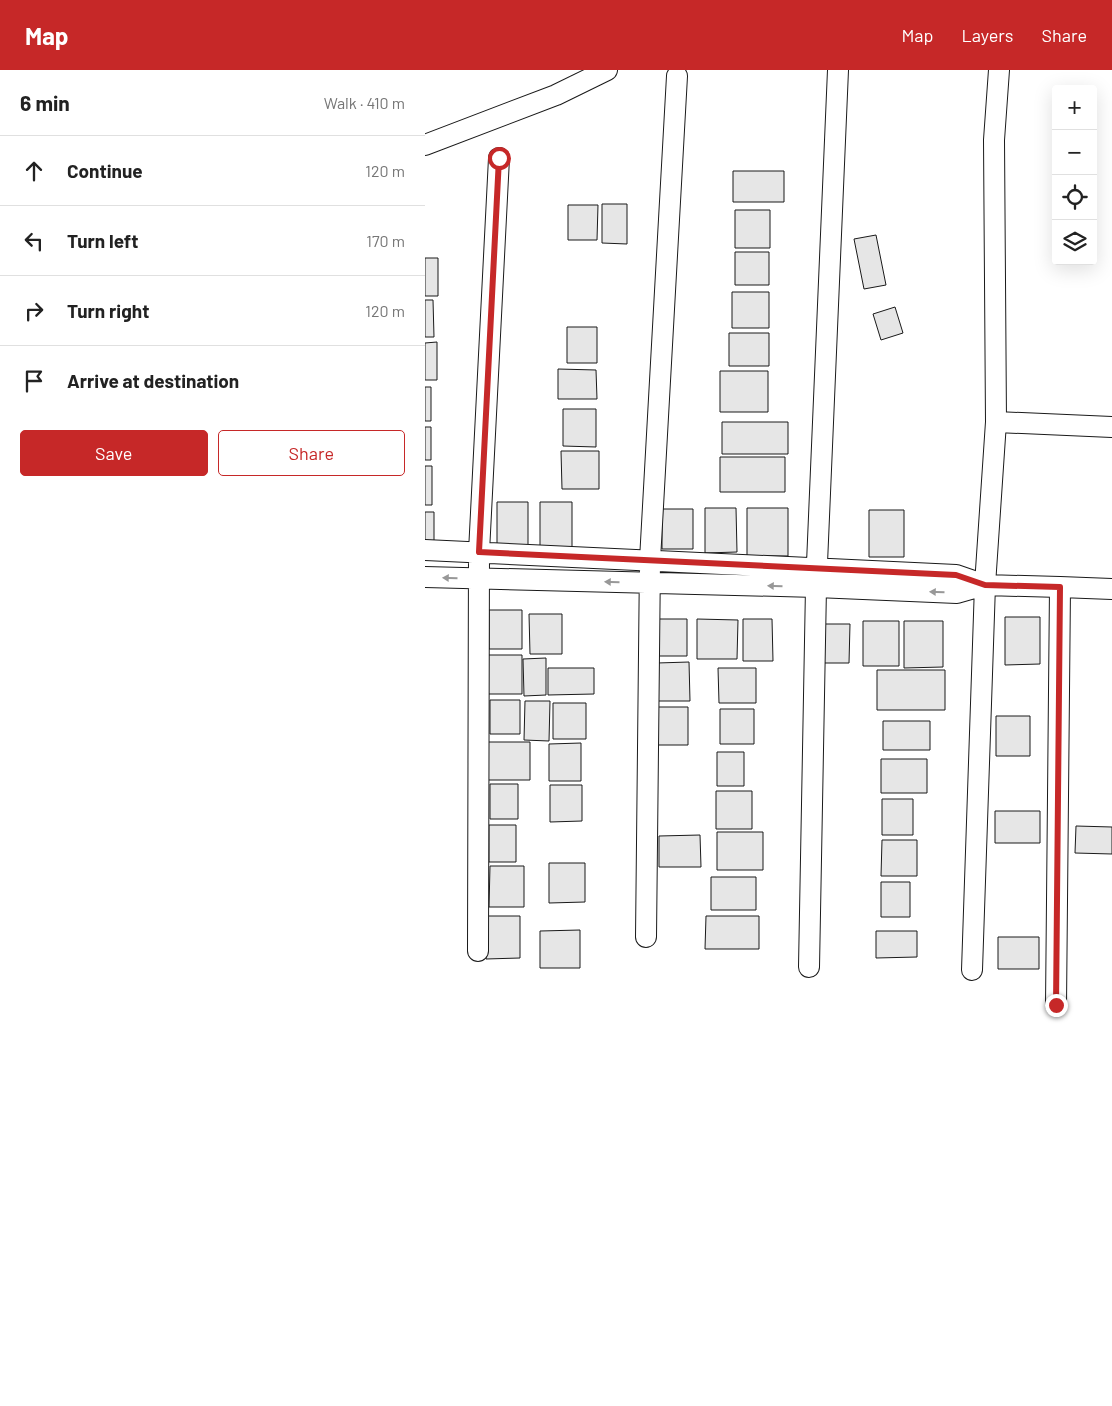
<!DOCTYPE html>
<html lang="en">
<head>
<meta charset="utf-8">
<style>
  body { margin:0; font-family:Barlow,sans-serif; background:#f2f2f2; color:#222 }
  .controls { position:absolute; right:15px; top:15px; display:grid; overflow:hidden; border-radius:5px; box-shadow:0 5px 20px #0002 }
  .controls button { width:45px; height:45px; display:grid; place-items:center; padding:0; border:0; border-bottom:1px solid #e0e0e0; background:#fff; color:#222; font:25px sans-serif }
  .stop { position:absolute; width:15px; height:15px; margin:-11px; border:4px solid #c62828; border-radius:50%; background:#fff }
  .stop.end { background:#c62828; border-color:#fff; box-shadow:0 1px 5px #0008 }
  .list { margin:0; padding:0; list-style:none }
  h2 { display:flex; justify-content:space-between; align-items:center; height:65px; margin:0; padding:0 20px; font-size:21px }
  h2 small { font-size:16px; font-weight:400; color:#767676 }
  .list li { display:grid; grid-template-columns:32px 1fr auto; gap:15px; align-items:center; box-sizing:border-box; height:70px; padding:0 20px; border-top:1px solid #e0e0e0 }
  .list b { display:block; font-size:19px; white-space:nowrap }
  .list em { font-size:16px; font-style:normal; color:#767676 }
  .actions { display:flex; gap:10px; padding:15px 20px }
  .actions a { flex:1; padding:11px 0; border:1px solid #c62828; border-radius:5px; text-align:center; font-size:18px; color:#c62828 }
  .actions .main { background:#c62828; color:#fff }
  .icon { flex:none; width:28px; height:28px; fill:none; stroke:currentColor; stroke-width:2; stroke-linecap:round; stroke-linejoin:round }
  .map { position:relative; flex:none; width:687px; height:1336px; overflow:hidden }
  header { display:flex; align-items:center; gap:30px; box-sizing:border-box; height:70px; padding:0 25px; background:#c62828; color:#fff }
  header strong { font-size:24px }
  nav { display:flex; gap:28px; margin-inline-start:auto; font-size:18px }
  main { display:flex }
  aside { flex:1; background:#fff }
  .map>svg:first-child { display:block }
  .building { fill:#e6e6e6; stroke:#1a1a1a }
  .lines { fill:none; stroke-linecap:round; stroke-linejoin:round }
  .minor-casing { stroke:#1a1a1a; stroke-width:22 }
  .minor { stroke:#fff; stroke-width:20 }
  .oneway { fill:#989898 }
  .route { stroke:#c62828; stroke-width:6 }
</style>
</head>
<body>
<header>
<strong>Map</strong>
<nav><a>Map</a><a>Layers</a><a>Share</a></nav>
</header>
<main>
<aside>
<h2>6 min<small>Walk · 410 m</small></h2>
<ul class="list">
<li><svg class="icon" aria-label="ahead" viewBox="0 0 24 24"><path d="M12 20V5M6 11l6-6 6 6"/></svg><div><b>Continue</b></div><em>120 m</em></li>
<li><svg class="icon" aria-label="left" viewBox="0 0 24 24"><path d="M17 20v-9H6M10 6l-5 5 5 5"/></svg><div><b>Turn left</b></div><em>170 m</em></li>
<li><svg class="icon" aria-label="right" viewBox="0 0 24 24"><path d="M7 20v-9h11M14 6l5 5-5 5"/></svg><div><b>Turn right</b></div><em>120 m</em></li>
<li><svg class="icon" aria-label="arrive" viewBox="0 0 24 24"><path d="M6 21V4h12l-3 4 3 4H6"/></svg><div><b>Arrive at destination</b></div></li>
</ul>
<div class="actions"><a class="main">Save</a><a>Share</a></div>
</aside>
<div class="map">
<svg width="687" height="1336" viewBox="0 0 687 1336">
  <rect width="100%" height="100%" fill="#fff"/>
  <path class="building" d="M308,101H359V132H308Z
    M177,134H202V174L177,173Z
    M143,135H173L172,170H143Z
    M310,140H345V178H310Z
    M451,165L461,215L439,219L429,169Z
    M310,182H344V215H310Z
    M0,188H13V226H0Z
    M307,222H344V258H307Z
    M0,230H8L9,267H0Z
    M470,237L478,263L456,270L448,244Z
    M142,257H172V293H142Z
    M304,263H344V296H304Z
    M12,272V310H0V273Z
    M133,299L171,300L172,329H133Z
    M295,301H343V342H295Z
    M0,317H6V351H0Z
    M138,339H171V377L138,376Z
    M297,352H363V384H297Z
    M0,357H6V390H0Z
    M136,381H174V419H137Z
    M295,387H360V422H295Z
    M0,396H7V435H0Z
    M72,432H103V478H72Z
    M115,432H147V479H115Z
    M280,438H311L312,482L280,483Z
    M322,438H363V486H322Z
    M237,439H268V479H237Z
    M444,440H479V487H444Z
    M0,442H9V472H0Z
    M64,540H97V579H64Z
    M104,544H137V584H105Z
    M580,547H615V594L580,595Z
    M230,549H262V586H230Z
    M272,549L313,550L312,589H272Z
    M318,549H347L348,591H318Z
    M438,551H474V596H438Z
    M479,551H518V597L479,598Z
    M397,554H425L424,593H396Z
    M63,585H97V624H63Z
    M121,588V625L99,626L98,589Z
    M264,592L265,631H232V593Z
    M123,598H169V624L123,625Z
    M293,598H331V633H294Z
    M452,600H520V640H452Z
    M65,630H95V664H65Z
    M100,631H125L124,671L99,670Z
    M128,633H161V669H128Z
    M233,637H263V675H233Z
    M295,639H329V674H295Z
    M571,646H605V686H571Z
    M458,651H505V680H458Z
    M63,672H105V710H63Z
    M156,673V711H124V674Z
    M292,682H319V716H292Z
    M456,689H502V723H456Z
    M65,714H93V749H65Z
    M125,715H157V751L125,752Z
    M291,721H327V759H291Z
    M457,729H488V765H457Z
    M570,741H615V773H570Z
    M64,755H91V792H64Z
    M651,756L687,757V784L650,783Z
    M292,762H338V800H292Z
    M275,765L276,797H234V766Z
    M457,770H492V806H456Z
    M124,793H160V832L124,833Z
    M65,796H99V837H64Z
    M286,807H331V840H286Z
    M456,812H485V847H456Z
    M61,846H95V888L61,889Z
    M281,846H334V879H280Z
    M155,860V898H115V861Z
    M451,861H492V887L451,888Z
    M573,867H614V899H573Z"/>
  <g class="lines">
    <g class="minor-casing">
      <path id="minor" d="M0,75L131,25L182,0
        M571,352L687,357
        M0,480L531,505L560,515
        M0,507L391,517L532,523L560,515L635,517L687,519
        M221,867L225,490L252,6
        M53,881L54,482L74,88
        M384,897L391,517L413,0
        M547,900L560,515L571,352L569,70L574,0
        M631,935L635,517"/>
    </g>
    <use href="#minor" class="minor"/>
  </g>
  <defs><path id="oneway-solid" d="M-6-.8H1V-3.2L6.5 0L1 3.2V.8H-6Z" transform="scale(1.25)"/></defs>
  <g class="oneway">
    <use href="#oneway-solid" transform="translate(25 508) rotate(-178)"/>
    <use href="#oneway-solid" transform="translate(187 512) rotate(-179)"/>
    <use href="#oneway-solid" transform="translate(350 516) rotate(-178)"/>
    <use href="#oneway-solid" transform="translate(512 522) rotate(-178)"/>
  </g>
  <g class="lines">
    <path class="route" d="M74,88L54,482L531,505L560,515L635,517L631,935"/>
  </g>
</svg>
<div class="controls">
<button>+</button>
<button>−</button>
<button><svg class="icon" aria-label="locate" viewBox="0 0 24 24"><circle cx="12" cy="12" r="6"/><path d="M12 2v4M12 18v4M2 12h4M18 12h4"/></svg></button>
<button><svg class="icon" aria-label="layers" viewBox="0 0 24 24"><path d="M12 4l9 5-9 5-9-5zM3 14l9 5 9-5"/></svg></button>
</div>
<div class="stop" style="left:74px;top:88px"></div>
<div class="stop end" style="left:631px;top:935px"></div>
</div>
</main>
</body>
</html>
